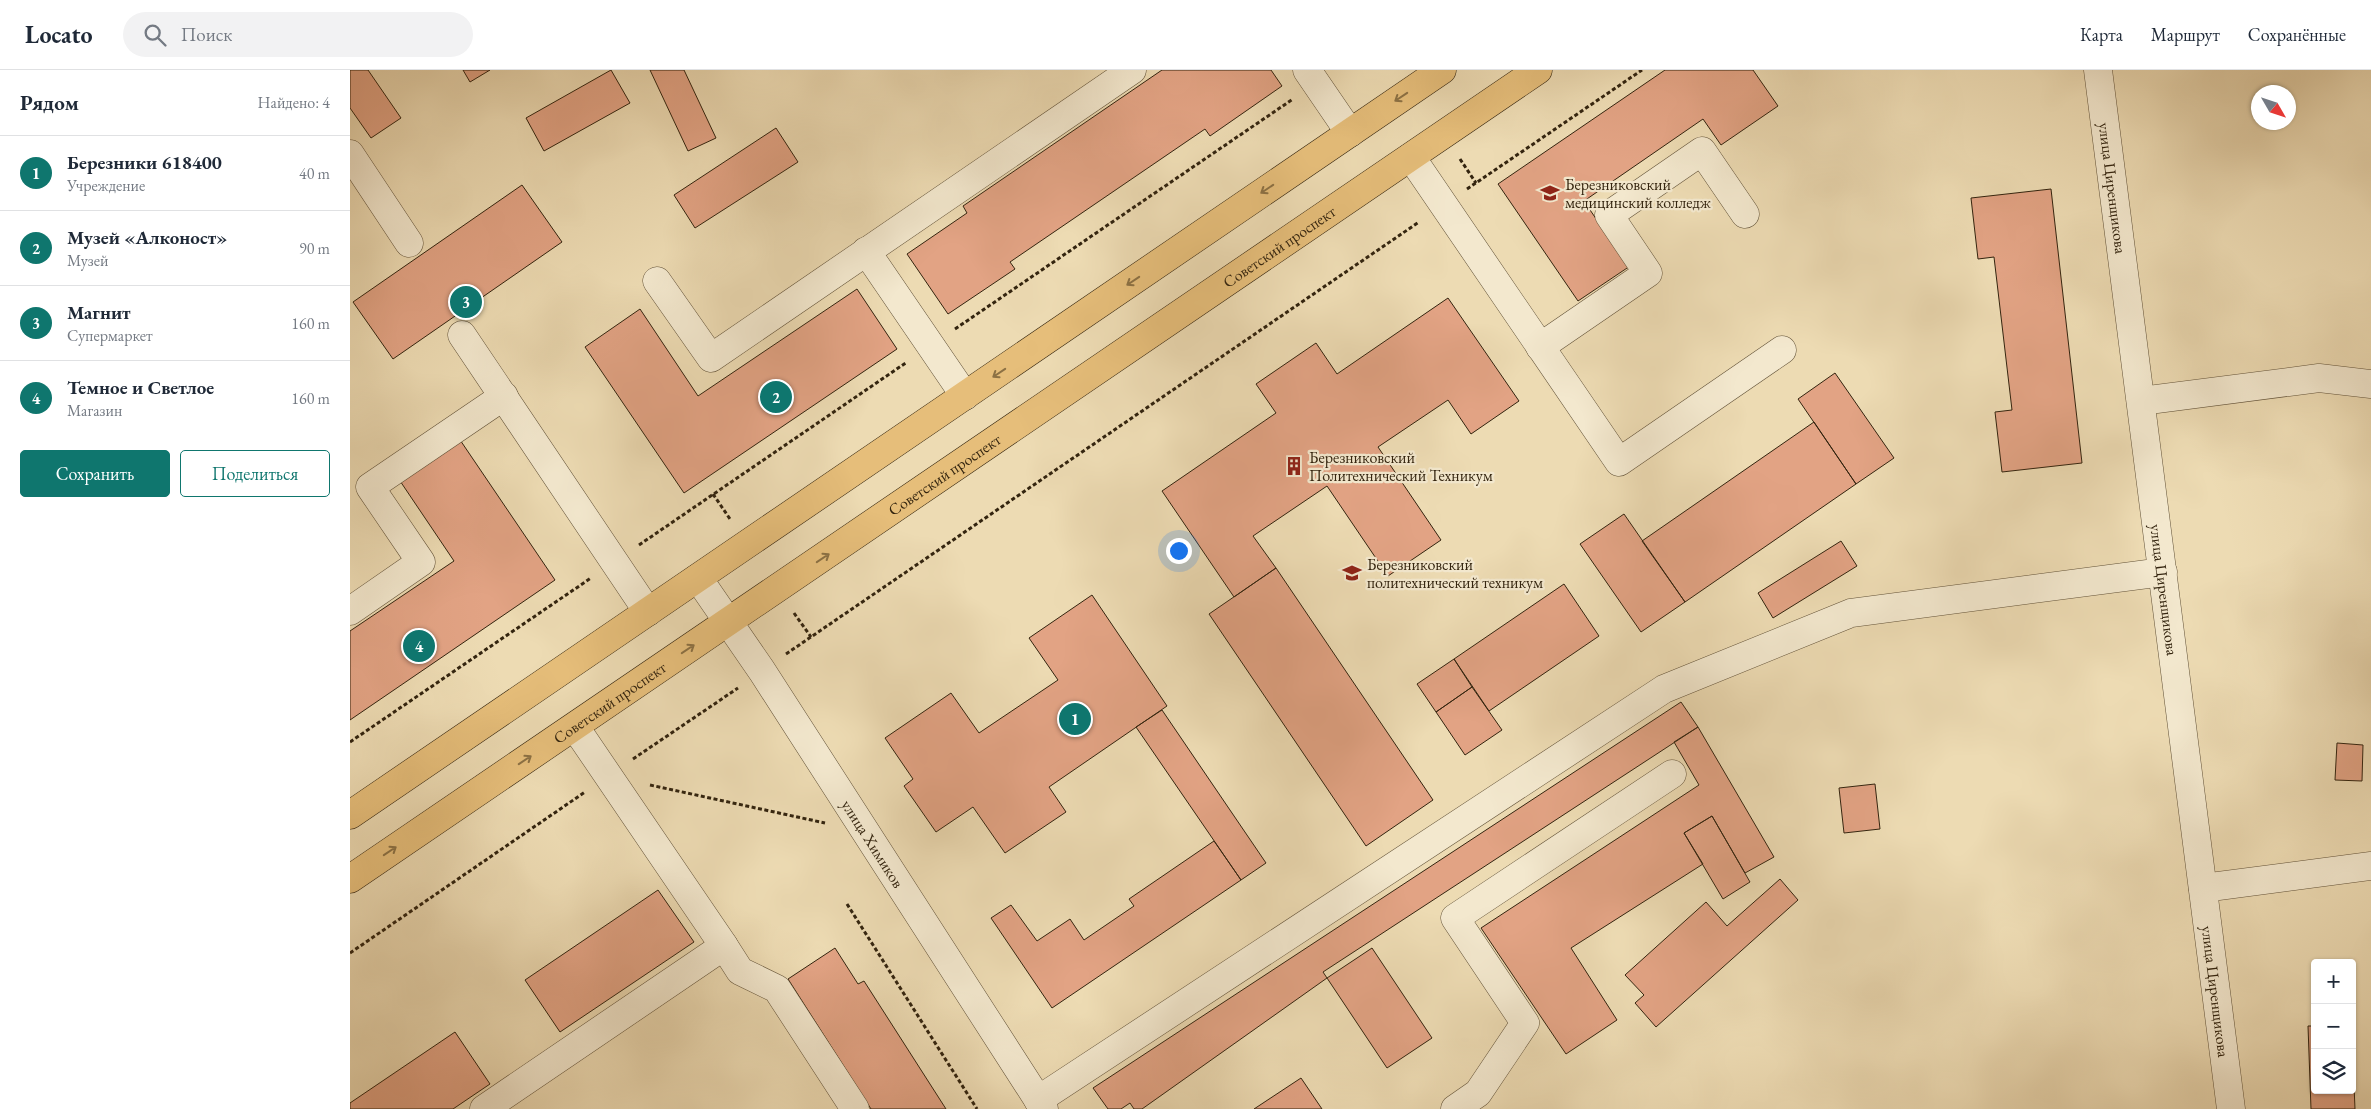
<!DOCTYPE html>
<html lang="ru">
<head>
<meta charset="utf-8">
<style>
  body { margin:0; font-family:"EB Garamond",serif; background:#f2f2f3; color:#1f2937 }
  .controls { position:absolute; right:15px; bottom:15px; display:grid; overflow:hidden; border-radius:5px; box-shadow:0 1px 4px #0004 }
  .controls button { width:45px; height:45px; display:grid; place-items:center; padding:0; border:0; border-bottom:1px solid #e0e1e3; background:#fff; color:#1f2937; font:25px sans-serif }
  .compass { position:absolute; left:1901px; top:15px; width:45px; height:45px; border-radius:50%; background:#fff; box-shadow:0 1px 4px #0004; rotate:129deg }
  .you { position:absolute; left:828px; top:480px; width:18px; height:18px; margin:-12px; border:4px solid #fff; border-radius:50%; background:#1a73e8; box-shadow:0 0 0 8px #1a73e833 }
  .badge { display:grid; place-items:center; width:32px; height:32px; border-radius:50%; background:#0f766e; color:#fff; font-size:16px; font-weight:700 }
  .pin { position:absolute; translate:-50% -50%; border:2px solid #fff; box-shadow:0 1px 5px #0006 }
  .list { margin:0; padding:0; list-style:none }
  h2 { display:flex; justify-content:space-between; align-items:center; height:65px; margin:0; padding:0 20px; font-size:21px }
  h2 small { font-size:16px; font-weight:400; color:#747a83 }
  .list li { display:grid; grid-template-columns:32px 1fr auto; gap:15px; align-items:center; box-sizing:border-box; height:75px; padding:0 20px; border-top:1px solid #e0e1e3 }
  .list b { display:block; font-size:19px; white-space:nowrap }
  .list p { margin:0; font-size:16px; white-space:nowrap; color:#747a83 }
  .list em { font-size:16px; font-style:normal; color:#747a83 }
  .actions { display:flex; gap:10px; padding:15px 20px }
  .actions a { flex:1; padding:11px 0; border:1px solid #0f766e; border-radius:5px; text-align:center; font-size:18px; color:#0f766e }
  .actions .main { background:#0f766e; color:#fff }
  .icon { flex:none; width:28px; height:28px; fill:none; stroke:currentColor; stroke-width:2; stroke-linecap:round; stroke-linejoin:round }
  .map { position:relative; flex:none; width:2021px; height:1039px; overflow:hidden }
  header { display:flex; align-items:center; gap:30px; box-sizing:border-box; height:70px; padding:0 25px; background:#fff; border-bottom:1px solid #e0e1e3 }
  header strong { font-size:24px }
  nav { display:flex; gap:28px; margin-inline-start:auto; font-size:18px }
  .search { width:350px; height:45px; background:#f2f2f3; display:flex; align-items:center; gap:12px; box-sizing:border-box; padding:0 18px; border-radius:28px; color:#747a83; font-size:19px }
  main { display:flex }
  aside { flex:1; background:#fff }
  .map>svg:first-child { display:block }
  .building { fill:#e2a384; stroke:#33240f }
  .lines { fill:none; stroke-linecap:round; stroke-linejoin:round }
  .minor-casing { stroke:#625238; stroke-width:29 }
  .major-casing { stroke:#33240f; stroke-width:29 }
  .path { stroke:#33240f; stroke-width:3; stroke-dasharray:4 2.5; stroke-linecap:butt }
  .minor { stroke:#f3e8ce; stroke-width:28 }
  .major { stroke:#e6be7a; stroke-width:28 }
  .oneway { stroke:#8c7144 }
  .labels { text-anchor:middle; stroke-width:4.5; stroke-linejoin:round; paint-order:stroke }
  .poi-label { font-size:16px; fill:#33240f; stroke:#f3e8ce; text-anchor:start }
  .street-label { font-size:16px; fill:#33240f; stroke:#f3e8ce }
</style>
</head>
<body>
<header>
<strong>Locato</strong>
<div class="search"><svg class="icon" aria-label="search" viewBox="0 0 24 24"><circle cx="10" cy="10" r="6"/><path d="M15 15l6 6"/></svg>Поиск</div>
<nav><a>Карта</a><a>Маршрут</a><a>Сохранённые</a></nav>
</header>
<main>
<aside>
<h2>Рядом<small>Найдено: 4</small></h2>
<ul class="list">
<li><span class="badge">1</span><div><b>Березники 618400</b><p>Учреждение</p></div><em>40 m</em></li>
<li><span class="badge">2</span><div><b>Музей «Алконост»</b><p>Музей</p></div><em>90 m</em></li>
<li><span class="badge">3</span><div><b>Магнит</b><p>Супермаркет</p></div><em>160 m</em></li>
<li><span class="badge">4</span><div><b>Темное и Светлое</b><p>Магазин</p></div><em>160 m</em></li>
</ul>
<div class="actions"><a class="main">Сохранить</a><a>Поделиться</a></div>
</aside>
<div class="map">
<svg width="2021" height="1039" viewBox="0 0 2021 1039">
  <rect width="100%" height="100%" fill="#eddbb3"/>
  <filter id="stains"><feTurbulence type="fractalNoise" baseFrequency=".004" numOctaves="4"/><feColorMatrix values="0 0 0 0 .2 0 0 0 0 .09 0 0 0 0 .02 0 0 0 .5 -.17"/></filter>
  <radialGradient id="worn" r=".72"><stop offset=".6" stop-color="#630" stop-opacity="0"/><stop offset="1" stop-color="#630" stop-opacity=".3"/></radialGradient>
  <path class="building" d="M0,0H18L51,48L21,68L0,38Z
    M113,0H140L120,12Z
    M261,0L280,33L194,81L176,48Z
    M300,0H334L366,68L338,81Z
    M812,0H921L932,16L860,66L855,59L660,192L665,199L598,244L557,184L617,143L613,136Z
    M1315,0H1403L1428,36L1371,75L1353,49L1234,131L1257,165L1286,192L1228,231L1148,114Z
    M426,58L448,92L345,158L324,125Z
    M172,115L212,172L43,289L3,232Z
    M1701,119L1732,393L1652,402L1645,342L1662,340L1644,187L1628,189L1621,128Z
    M507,219L547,279L334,423L235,277L290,239L348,326Z
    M1098,228L1169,331L1121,364L1098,330L1028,377L1091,470L1038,506L977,416L903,466L926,498L884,527L812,421L926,343L906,314L966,273L987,304Z
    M1485,303L1544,388L1506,414L1448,329Z
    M1464,352L1506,414L1335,532L1292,471Z
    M104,361L205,510L0,650V561L104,491L44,402Z
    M1274,444L1335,532L1291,562L1230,474Z
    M1491,471L1507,496L1423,548L1408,523Z
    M926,498L1083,730L1016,776L859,544Z
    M1214,514L1249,566L1139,641L1104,589Z
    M742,525L817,636L699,717L716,742L655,783L623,737L586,762L554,716L563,709L535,668L601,623L629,663L708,610L679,568Z
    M1104,589L1122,617L1086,642L1067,614Z
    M1122,617L1152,660L1115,685L1086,642Z
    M1331,632L1348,657L973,902L977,908L792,1039H784L780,1033L771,1039H758L743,1018Z
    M812,640L916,793L891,810L786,657Z
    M1348,657L1424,787L1395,803L1362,746L1334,763L1353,794L1221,878L1267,950L1216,984L1131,858L1349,715L1324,672Z
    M1987,673L2013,675L2012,711L1985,710Z
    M1525,714L1530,759L1494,763L1489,718Z
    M1362,746L1400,812L1373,829L1334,763Z
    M864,771L891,810L702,938L641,848L661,835L687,871L720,849L734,870L784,836L779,829Z
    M1430,809L1448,830L1306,957L1285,933L1294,925L1275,905L1356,832L1377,856Z
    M308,820L344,872L210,962L175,910Z
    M485,878L508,914L514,911L596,1039H521L438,909Z
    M1022,878L1082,968L1037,998L977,908Z
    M1958,956H1965V1020H2002V1015H2004L2005,1039H1961Z
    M105,962L140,1014L103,1039H0V1033Z
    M951,1008L972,1039H904Z"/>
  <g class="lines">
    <g class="minor-casing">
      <g id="minor">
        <path d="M957,0L1000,63"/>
        <path id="s1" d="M1748,0L1881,1039"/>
        <path d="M0,84L59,173"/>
        <path d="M1061,87L1269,392L1432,280"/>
        <path d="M516,181L615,326"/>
        <path d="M307,211L361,288L782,0"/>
        <path d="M112,265L298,542"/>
        <path d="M1190,277L1298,203L1259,145L1352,81L1395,144"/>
        <path d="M1791,331L1969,308L2021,314"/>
        <path id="s2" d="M348,508L412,601L694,1039"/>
        <path d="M0,541L71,492L20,417L154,326"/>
        <path d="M1853,818L2021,796"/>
        <path d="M374,876L390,901L427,919L505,1039"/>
        <path d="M688,1030L1314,619L1501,543L1813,502"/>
        <path d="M134,1039L374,876L225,657"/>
        <path d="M1105,1039L1128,1023L1175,953L1105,848L1322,704"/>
      </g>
    </g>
    <g class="major-casing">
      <g id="major">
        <path d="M0,745L1092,0"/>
        <path id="s3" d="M0,809L1188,0"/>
      </g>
    </g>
    <path class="path" d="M1110,89L1126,113
      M1117,119L1292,0
      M605,259L943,29
      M363,424L380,449
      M289,475L557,292
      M444,543L461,567
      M436,584L1069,152
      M0,672L241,508
      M283,689L388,618
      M300,715L475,753
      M497,834L627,1039
      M0,883L235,722"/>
    <use href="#minor" class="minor"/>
    <use href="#major" class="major"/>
  </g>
  <defs><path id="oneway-shaft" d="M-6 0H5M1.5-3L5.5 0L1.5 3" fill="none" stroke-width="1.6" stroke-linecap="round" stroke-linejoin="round" transform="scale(1.25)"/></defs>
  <g class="oneway">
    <use href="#oneway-shaft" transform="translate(1051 27) rotate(146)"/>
    <use href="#oneway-shaft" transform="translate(917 119) rotate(146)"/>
    <use href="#oneway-shaft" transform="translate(783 211) rotate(146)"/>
    <use href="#oneway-shaft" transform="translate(649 303) rotate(146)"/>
    <use href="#oneway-shaft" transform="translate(473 488) rotate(-34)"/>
    <use href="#oneway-shaft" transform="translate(338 579) rotate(-34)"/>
    <use href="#oneway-shaft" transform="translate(175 690) rotate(-34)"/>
    <use href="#oneway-shaft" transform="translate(40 781) rotate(-34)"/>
  </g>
  <defs>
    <g id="university-bare" transform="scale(1.5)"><path d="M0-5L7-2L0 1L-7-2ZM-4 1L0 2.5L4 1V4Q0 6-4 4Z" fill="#8f2418" stroke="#f3e8ce" stroke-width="2.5" paint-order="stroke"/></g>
    <g id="building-bare" transform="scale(1.5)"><path d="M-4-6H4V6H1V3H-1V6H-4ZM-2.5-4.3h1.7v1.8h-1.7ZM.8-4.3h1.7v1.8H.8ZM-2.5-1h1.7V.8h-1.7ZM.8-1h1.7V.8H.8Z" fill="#8f2418" stroke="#f3e8ce" stroke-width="2.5" paint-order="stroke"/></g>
  </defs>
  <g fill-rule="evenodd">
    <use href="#university-bare" x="1200" y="123"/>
    <use href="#building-bare" x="944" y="396"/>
    <use href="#university-bare" x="1002" y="503"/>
  </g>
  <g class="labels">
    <g class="poi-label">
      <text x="1215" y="120">Березниковский<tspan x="1215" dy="18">медицинский колледж</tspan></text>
      <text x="959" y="393">Березниковский<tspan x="959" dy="18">Политехнический Техникум</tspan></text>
      <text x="1017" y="500">Березниковский<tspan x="1017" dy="18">политехнический техникум</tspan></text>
    </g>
    <g class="street-label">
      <text dy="6" stroke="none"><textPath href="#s1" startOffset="119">улица Циренщикова</textPath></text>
      <text dy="6" stroke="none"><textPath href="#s3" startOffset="1124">Советский проспект</textPath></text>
      <text dy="6" stroke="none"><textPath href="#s3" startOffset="719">Советский проспект</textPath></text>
      <text dy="6" stroke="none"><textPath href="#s1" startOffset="524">улица Циренщикова</textPath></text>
      <text dy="6" stroke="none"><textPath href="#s3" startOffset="314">Советский проспект</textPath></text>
      <text dy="6" stroke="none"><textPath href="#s2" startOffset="318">улица Химиков</textPath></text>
      <text dy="6" stroke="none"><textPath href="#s1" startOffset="929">улица Циренщикова</textPath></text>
    </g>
  </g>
  <rect width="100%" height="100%" filter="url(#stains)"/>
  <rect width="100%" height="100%" fill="url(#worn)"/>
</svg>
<div class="controls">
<button>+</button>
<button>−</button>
<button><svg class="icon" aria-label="layers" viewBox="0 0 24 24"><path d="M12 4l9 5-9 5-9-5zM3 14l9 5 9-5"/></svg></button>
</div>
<svg class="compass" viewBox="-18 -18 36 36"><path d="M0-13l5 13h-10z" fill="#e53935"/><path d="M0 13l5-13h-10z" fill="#747a83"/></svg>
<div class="you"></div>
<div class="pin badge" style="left:725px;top:649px">1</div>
<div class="pin badge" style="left:426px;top:327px">2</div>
<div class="pin badge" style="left:116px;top:232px">3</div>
<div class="pin badge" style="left:69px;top:576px">4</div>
</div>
</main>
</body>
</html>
